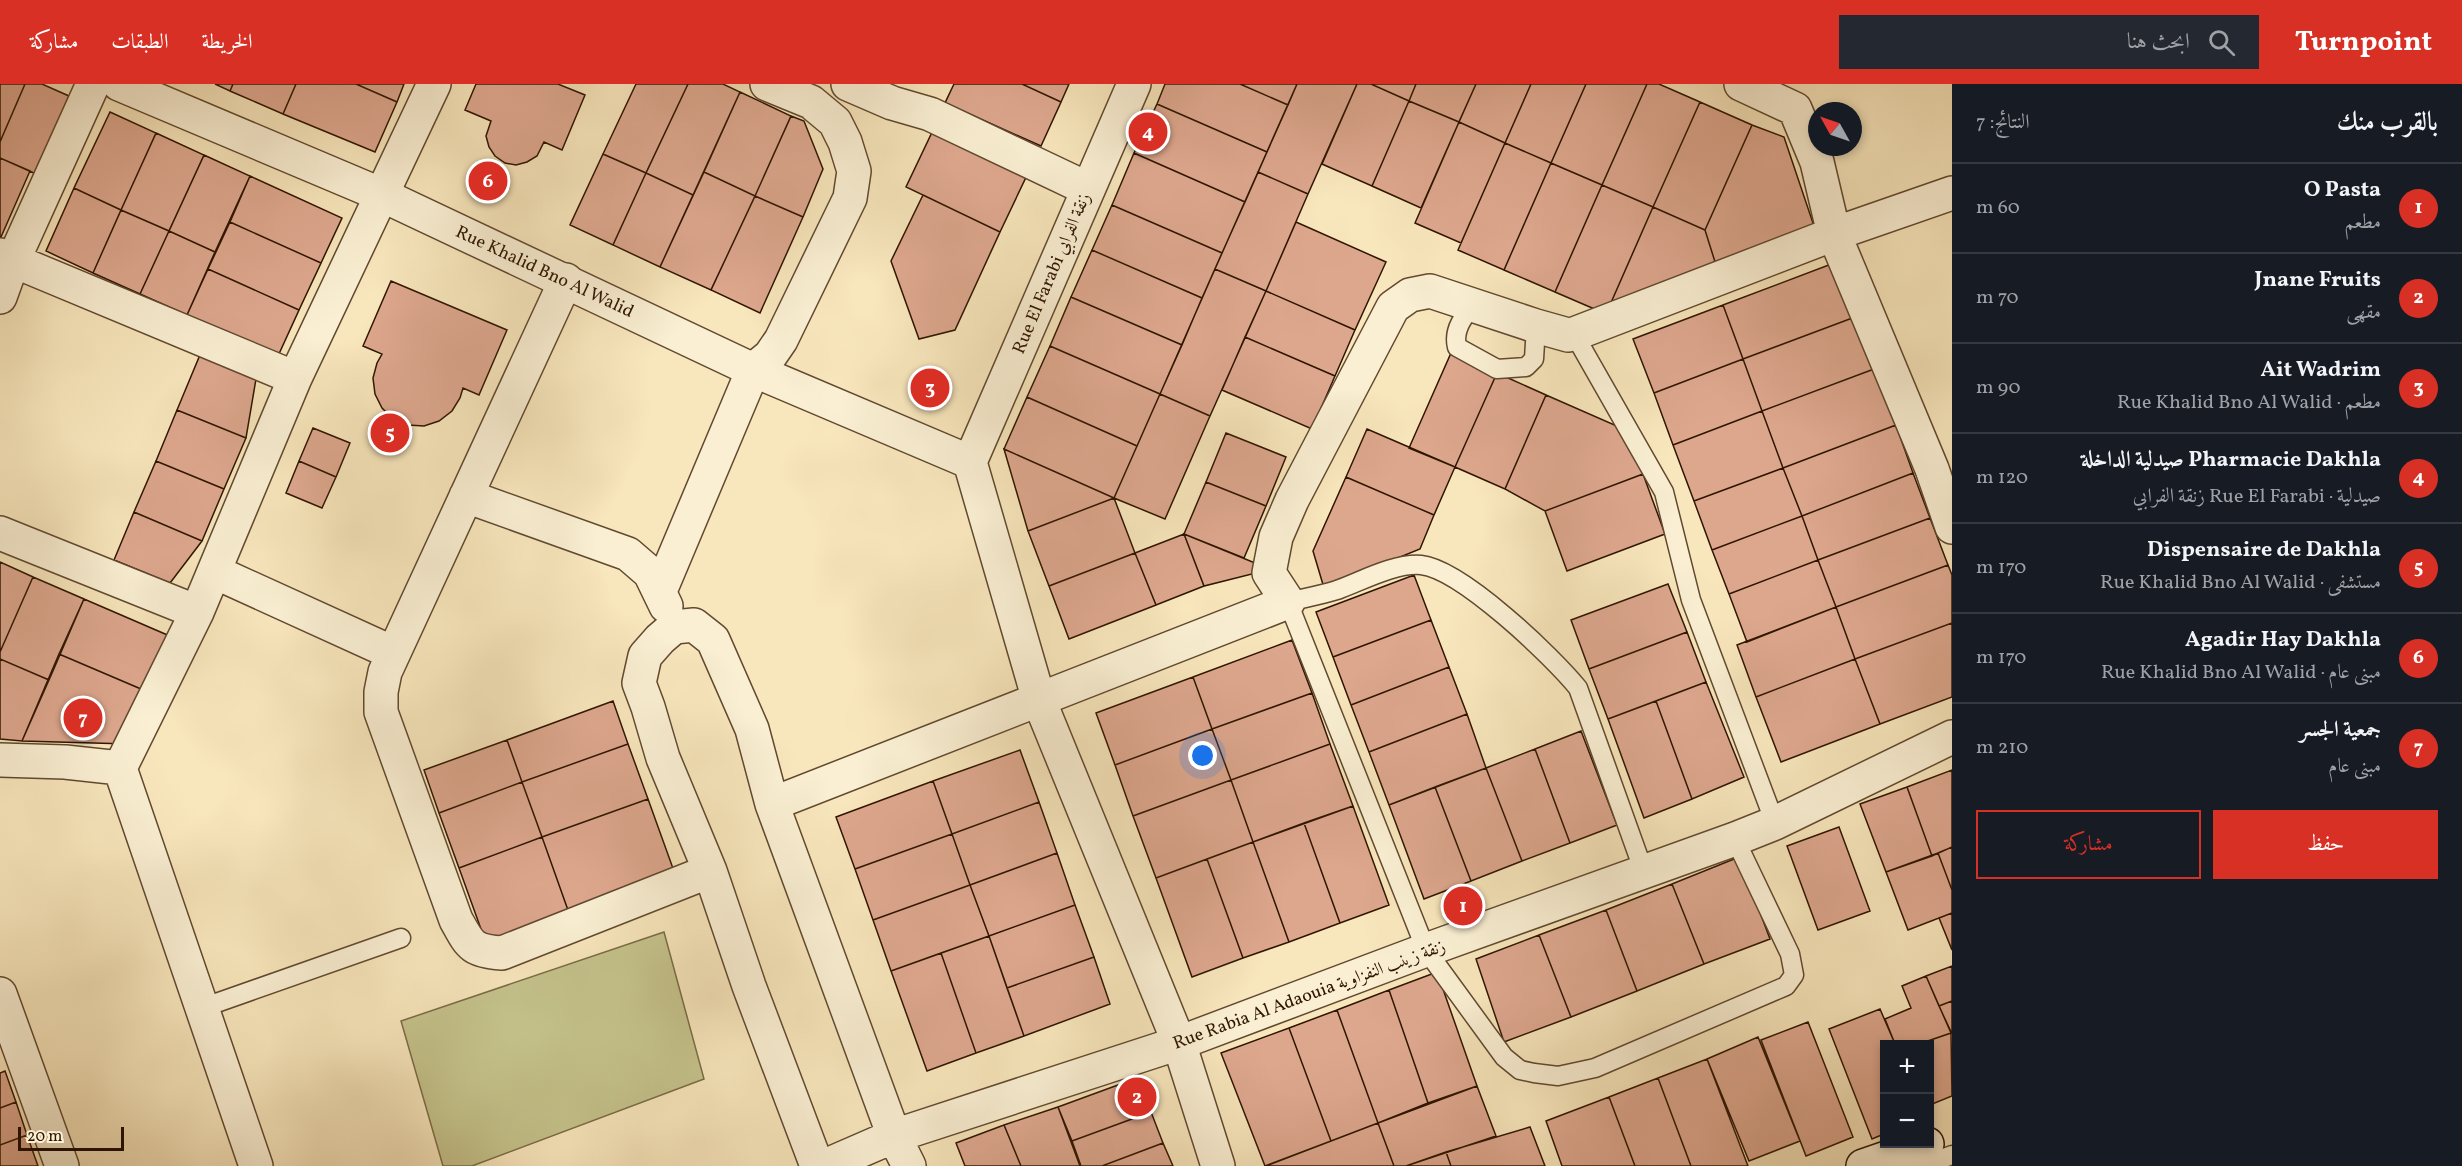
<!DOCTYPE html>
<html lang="ar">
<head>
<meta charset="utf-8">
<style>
  body { margin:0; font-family:Vollkorn,Amiri,serif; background:#242831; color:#f1f3f6; direction:rtl }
  .controls { position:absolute; right:18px; bottom:18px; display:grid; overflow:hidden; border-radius:0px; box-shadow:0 3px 9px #0003 }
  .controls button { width:54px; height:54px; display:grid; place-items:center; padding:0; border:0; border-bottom:2px solid #363941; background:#171b24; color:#f1f3f6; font:30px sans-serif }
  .compass { position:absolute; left:1808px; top:18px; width:54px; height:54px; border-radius:50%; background:#171b24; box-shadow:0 3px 9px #0003; rotate:310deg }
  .scale { position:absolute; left:18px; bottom:15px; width:106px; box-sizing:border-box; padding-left:6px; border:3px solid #2f1500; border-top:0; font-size:16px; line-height:21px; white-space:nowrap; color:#2f1500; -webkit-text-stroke:4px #faefd3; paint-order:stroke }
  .you { position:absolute; left:1203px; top:672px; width:21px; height:21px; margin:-15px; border:4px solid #fff; border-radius:50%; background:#1a73e8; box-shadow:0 0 0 9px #1a73e833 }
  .badge { display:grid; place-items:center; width:39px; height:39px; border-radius:50%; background:#d93025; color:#fff; font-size:20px; font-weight:700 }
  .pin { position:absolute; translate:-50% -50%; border:3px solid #fff; box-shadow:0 2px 6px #0006 }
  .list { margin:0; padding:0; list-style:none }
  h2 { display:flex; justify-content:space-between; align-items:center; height:78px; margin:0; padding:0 24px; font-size:26px }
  h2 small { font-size:20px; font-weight:400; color:#9ea1a6 }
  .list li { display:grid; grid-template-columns:39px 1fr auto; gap:18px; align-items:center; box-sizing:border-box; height:90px; padding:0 24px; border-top:2px solid #363941 }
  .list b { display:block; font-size:22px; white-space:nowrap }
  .list p { margin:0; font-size:20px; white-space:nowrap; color:#9ea1a6 }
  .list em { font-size:20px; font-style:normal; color:#9ea1a6 }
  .actions { display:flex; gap:12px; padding:18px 24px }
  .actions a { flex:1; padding:14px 0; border:2px solid #d93025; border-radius:0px; text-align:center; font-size:21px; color:#d93025 }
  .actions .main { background:#d93025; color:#fff }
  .icon { flex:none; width:33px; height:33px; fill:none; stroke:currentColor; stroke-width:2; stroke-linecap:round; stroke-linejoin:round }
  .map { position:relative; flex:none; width:1952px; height:1082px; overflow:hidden; direction:ltr }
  header { display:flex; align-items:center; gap:36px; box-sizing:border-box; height:84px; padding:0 30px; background:#d93025; color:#fff }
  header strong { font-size:28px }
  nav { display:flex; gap:33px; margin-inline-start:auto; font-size:21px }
  .search { width:420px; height:54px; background:#242831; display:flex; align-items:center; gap:15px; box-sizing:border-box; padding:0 21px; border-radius:0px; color:#9ea1a6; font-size:22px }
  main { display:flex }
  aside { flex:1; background:#171b24 }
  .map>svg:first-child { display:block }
  .green { fill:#c5c38c; stroke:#7a6c46; stroke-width:1.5 }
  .building { fill:#dda78e; stroke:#2f1500; stroke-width:1.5 }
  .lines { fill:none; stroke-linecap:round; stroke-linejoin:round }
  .service-casing { stroke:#61492f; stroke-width:21 }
  .minor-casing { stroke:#61492f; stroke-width:36 }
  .tertiary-casing { stroke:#61492f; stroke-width:36 }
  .secondary-casing { stroke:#2f1500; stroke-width:36 }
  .service { stroke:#faefd3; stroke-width:18 }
  .minor { stroke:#faefd3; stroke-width:33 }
  .tertiary { stroke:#faefd3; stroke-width:33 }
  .secondary { stroke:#faefd3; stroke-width:33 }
  .labels { text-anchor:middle; stroke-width:5; stroke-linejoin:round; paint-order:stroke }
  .street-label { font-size:18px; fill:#2f1500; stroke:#faefd3 }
</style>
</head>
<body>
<header>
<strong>Turnpoint</strong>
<div class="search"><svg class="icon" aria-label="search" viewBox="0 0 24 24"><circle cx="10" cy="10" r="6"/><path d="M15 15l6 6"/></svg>ابحث هنا</div>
<nav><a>الخريطة</a><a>الطبقات</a><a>مشاركة</a></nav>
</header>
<main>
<aside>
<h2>بالقرب منك<small>النتائج: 7</small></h2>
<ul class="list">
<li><span class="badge">1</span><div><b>O Pasta</b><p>مطعم</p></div><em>60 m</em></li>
<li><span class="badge">2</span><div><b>Jnane Fruits</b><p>مقهى</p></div><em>70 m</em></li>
<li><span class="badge">3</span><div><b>Ait Wadrim</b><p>مطعم · Rue Khalid Bno Al Walid</p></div><em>90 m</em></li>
<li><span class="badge">4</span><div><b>Pharmacie Dakhla صيدلية الداخلة</b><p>صيدلية · Rue El Farabi زنقة الفرابي</p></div><em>120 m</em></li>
<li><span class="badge">5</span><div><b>Dispensaire de Dakhla</b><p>مستشفى · Rue Khalid Bno Al Walid</p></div><em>170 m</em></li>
<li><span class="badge">6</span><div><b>Agadir Hay Dakhla</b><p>مبنى عام · Rue Khalid Bno Al Walid</p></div><em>170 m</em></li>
<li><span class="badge">7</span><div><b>جمعية الجسر</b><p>مبنى عام</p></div><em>210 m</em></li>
</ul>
<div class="actions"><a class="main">حفظ</a><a>مشاركة</a></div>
</aside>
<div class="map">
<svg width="1952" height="1082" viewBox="0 0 1952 1082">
  <rect width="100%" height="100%" fill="#f8e6bc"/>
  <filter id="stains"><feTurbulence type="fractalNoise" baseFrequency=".00333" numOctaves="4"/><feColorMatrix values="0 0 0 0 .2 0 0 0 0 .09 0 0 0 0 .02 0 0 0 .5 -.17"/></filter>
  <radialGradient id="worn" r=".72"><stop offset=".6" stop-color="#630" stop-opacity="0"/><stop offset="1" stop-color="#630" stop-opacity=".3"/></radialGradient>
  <path class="green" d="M664,848L704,995L472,1082H443L401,937Z"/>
  <path class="building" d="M0,0H25L0,58Z
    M25,0H42L69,12L36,90L0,74V58Z
    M215,0H233L230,7Z
    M233,0H296L283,30L230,7Z
    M296,0H356L397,18L375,68L283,30Z
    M356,0H404L397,18Z
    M476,0H558L585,11L562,66L544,58L537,72L527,78L516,81L505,79L495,72L489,63L486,52L491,37L465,26Z
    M636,0H688L646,89L603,70Z
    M688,0H723L740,8L693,111L646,89Z
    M954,0H1022L1061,18L1041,62L945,19Z
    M1022,0H1069L1061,18Z
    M1165,0H1240L1288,21L1267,68L1157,20Z
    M1240,0H1297L1288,21Z
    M1297,0H1357L1308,110L1258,88Z
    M1357,0H1371L1409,17L1372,102L1322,80Z
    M1371,0H1416L1409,17Z
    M1416,0H1476L1459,38L1409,17Z
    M1476,0H1531L1505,59L1459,38Z
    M1531,0H1586L1551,79L1505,59Z
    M1586,0H1647L1602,101L1551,79Z
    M1647,0H1659L1700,18L1653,123L1602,101Z
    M740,8L791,32L755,112L704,88Z
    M1409,17L1459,38L1421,124L1372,102Z
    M1700,18L1752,41L1705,146L1653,123Z
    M1157,20L1267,68L1245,118L1134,69Z
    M110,28L156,49L121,126L74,104Z
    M791,32L804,37L823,85L803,133L755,112Z
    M1459,38L1505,59L1461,159L1415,139Z
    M1752,41L1784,53L1816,148L1716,181L1705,146Z
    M935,42L1029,87L1000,148L906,103Z
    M156,49L204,71L169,147L121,126Z
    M1505,59L1551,79L1504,186L1458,166Z
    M1134,69L1245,118L1222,169L1112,121Z
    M603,70L646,89L613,161L570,141Z
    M204,71L250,92L215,168L169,147Z
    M0,74L30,87L1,153H0Z
    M1551,79L1602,101L1555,208L1504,186Z
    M704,88L755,112L711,206L660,183Z
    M1258,88L1308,110L1266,207L1215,185Z
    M646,89L693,111L660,183L613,161Z
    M250,92L342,134L321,179L230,138Z
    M1602,101L1653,123L1606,230L1555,208Z
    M74,104L121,126L93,189L46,167Z
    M923,111L1000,148L955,246L919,255L891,177Z
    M755,112L803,133L760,229L711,206Z
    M1112,121L1222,169L1202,214L1092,166Z
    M1653,123L1705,146L1716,181L1606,230Z
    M121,126L169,147L140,210L93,189Z
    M230,138L321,179L299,226L208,185Z
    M1296,138L1386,178L1355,246L1266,207Z
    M169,147L215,168L187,231L140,210Z
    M1092,166L1202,214L1182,261L1071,213Z
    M1834,179L1855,233L1743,275L1723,221Z
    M208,185L299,226L278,272L187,231Z
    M1215,185L1266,207L1210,332L1160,310Z
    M391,197L507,246L479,311L463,304L460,314L452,327L439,337L424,342L408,341L393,335L382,324L375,310L373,294L377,279L382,270L363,262Z
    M1266,207L1355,246L1335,292L1245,253Z
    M1071,213L1182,261L1160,310L1050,262Z
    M1723,221L1743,275L1654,309L1633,255Z
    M1855,233L1874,285L1762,327L1743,275Z
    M1245,253L1335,292L1312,345L1222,306Z
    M1050,262L1160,310L1137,362L1027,313Z
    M202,266L257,289L246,354L177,326Z
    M1451,269L1497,289L1455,383L1409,364Z
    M1743,275L1762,327L1673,361L1654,309Z
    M1874,285L1896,341L1783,384L1762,327Z
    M1497,289L1546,311L1505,405L1455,383Z
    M1160,310L1210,332L1165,435L1114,414Z
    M1546,311L1626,346L1643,390L1545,427L1505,405Z
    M1027,313L1137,362L1114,414L1004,365Z
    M177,326L246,354L224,405L156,377Z
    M1762,327L1783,384L1694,417L1673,361Z
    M1896,341L1913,389L1802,432L1783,384Z
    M313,344L350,359L336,393L299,377Z
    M1367,345L1455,383L1434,431L1346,393Z
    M1226,349L1286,373L1266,422L1206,398Z
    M1004,365L1114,414L1028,447Z
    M156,377L224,405L202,457L134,428Z
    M299,377L336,393L322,424L286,409Z
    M1783,384L1802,432L1712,466L1694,417Z
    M1913,389L1930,434L1818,476L1802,432Z
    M1643,390L1665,450L1567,487L1545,427Z
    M1346,393L1434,431L1420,465L1324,504L1313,467Z
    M1206,398L1266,422L1244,474L1184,450Z
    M1114,414L1135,469L1049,502L1028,447Z
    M134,428L202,457L170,499L114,476Z
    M1802,432L1818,476L1729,510L1712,466Z
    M1930,434L1948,481L1836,523L1818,476Z
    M1184,450L1260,481V488L1204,502Z
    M1184,450L1204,502L1156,521L1135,469Z
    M1135,469L1156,521L1069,555L1049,502Z
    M1818,476L1836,523L1747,558L1729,510Z
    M0,478L33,493L0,568Z
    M1948,481L1952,491V539L1855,575L1836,523Z
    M1414,491L1431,536L1333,573L1316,528Z
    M33,493L84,515L49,596L0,575V568Z
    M1668,500L1687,548L1589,585L1571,536Z
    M84,515L172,553L148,608L59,570Z
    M1836,523L1855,575L1756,613L1737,561Z
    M1431,536L1449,583L1351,621L1333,573Z
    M1952,539V613L1880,640L1855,575Z
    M1687,548L1706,598L1608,635L1589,585Z
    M1292,556L1312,609L1212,645L1193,593Z
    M59,570L148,608L129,660L22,657Z
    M0,575L49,596L22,657L0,655Z
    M1855,575L1880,640L1781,678L1756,613Z
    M1449,583L1467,630L1369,668L1351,621Z
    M1193,593L1212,645L1115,681L1096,629Z
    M1706,598L1744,693L1692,715L1656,617Z
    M1312,609L1330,660L1231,696L1212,645Z
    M613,617L628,660L522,698L507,656Z
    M1656,617L1692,715L1644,734L1608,635Z
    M1467,630L1486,684L1389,721L1369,668Z
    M1212,645L1231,696L1133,732L1115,681Z
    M1581,647L1617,741L1570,759L1535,665Z
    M507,656L522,698L439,729L424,686Z
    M628,660L648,715L542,753L522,698Z
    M1330,660L1353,722L1253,758L1231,696Z
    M1535,665L1570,759L1522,777L1486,684Z
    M1020,666L1039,718L952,750L933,697Z
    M1486,684L1522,777L1471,797L1435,703Z
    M1952,686V763L1932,772L1907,703Z
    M1231,696L1253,758L1156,794L1133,732Z
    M933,697L952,750L855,785L836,733Z
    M522,698L542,753L459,784L439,729Z
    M1435,703L1471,797L1424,815L1389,721Z
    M1907,703L1932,772L1886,788L1860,720Z
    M648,715L675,790L569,829L542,753Z
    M1039,718L1057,769L970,801L952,750Z
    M1353,722L1389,821L1340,839L1304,739Z
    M1304,739L1340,839L1289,858L1253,758Z
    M1839,743L1870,827L1818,846L1787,762Z
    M952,750L970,801L873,836L855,785Z
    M542,753L569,829L486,859L459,784Z
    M1253,758L1289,858L1243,874L1207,775Z
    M1952,763V806L1938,769Z
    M1057,769L1075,821L989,852L970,801Z
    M1938,769L1952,806V829L1908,846L1886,788Z
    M1739,773L1770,855L1704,880L1672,800Z
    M1207,775L1243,874L1192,893L1156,794Z
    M1672,800L1704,880L1637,907L1606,826Z
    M970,801L989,852L891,887L873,836Z
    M1075,821L1094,873L1007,904L989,852Z
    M1606,826L1637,907L1571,933L1539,851Z
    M1952,829V866L1939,834Z
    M1539,851L1571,933L1504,958L1476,875Z
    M989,852L1024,952L976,969L941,869Z
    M941,869L976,969L927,987L891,887Z
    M1094,873L1110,920L1024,952L1007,904Z
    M1952,882V917L1939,922L1926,892Z
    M1437,888L1477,1002L1428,1019L1389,906Z
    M1926,892L1951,949L1919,960H1895L1885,935L1911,924L1902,902Z
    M1389,906L1428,1019L1378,1039L1337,926Z
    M1952,917V950L1939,922Z
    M1880,925L1895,960H1884V1050L1872,1055L1829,945Z
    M1337,926L1378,1039L1331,1057L1289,944Z
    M1808,938L1853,1053L1806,1072L1761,956Z
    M1289,944L1331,1057L1265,1082L1221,969Z
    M1951,949L1952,1012L1930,1021V960H1919Z
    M1758,953L1800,1057L1749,1077L1707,975Z
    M1707,975L1748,1082H1691L1658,994Z
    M5,987L16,1018L0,1024V989Z
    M1137,994L1151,1028L1072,1057L1058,1023Z
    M1658,994L1691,1082H1635L1609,1013Z
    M1477,1002L1496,1052L1406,1082H1394L1378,1039Z
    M1609,1013L1635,1082H1562L1546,1037Z
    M16,1018L27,1051L0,1061V1024Z
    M1058,1023L1080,1082H1021L1004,1041Z
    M1151,1028L1163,1059L1102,1082H1081L1072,1057Z
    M1378,1039L1394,1082H1266L1331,1057Z
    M1004,1041L1021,1082H965L956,1059Z
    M1530,1043L1545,1082H1451L1446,1068Z
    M27,1051L38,1082H0V1061Z
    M1163,1059L1173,1082H1102Z
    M1446,1068L1451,1082H1406Z"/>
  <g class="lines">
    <g class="service-casing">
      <path id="service" d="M1474,221C1463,232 1453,247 1457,263L1497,285L1526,283L1534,275L1536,242
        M1574,250L1664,408L1691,516L1775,739
        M1644,788L1578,604C1552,572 1461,485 1421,481C1394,479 1362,497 1337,506C1321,511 1304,514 1288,518L1426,866L1504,973L1520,986L1534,989L1558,992L1595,984L1786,902L1794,891L1790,870L1735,755
        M202,924L401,854
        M1922,1082L1952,1071"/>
    </g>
    <g class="minor-casing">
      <path id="minor" d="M848,0L892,19L930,30L1088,105
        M1741,0L1795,25L1817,78L1834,150L1932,385L1952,443
        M0,171L295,294
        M566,196L385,588L381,608V628L456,836C470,861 471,867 502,869L710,787
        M0,213L13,177L93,0
        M466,412L628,470L650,489L666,522
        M0,449L197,528
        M215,488L393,569
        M660,507L753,286L770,272L781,256L850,114L854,87L845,58L835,38L811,18L767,0
        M0,676L65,678L120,684
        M772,720L1288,518L1269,489L1276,453L1292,416L1393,223L1410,211L1430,207L1536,242L1568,251L1574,250L1834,150L1952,109
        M0,910L62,1082
        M256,1082L120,684L197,528L295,294L434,0
        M817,1082L749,902L710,787L663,674L648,623L639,599L645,572L660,555L674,543L694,541L713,556L752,645L772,720L894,1052L909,1082
        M825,1082L894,1052L1179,959L1426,866L1735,755L1775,739L1952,653"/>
    </g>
    <g class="tertiary-casing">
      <path id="tertiary" d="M119,0L382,111L753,286L970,378
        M970,378L1039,616L1179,959L1218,1082
        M970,378L1134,0"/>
    </g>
    <g class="secondary-casing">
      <path id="secondary" d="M1863,1082L1927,1060"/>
    </g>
    <use href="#service" class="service"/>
    <use href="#minor" class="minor"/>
    <use href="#tertiary" class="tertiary"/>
    <use href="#secondary" class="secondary"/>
  </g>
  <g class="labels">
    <g class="street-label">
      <text transform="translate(545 187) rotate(25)" y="6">Rue Khalid Bno Al Walid</text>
      <text transform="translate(1051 189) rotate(-67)" y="6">Rue El Farabi زنقة الفرابي</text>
      <text transform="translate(1309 910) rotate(-20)" y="6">Rue Rabia Al Adaouia زنقة زينب النفزاوية</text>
    </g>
  </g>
  <rect width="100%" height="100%" filter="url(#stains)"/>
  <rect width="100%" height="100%" fill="url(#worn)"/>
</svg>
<div class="controls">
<button>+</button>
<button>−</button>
</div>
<svg class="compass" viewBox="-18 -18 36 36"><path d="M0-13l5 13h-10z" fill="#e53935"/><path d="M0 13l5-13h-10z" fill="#9ea1a6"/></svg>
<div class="scale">20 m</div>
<div class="you"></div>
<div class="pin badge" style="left:1463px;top:822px">1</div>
<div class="pin badge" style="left:1137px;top:1013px">2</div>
<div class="pin badge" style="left:930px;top:304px">3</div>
<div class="pin badge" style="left:1148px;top:48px">4</div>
<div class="pin badge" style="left:390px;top:349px">5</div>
<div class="pin badge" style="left:488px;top:97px">6</div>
<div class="pin badge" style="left:83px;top:634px">7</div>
</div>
</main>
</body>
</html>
